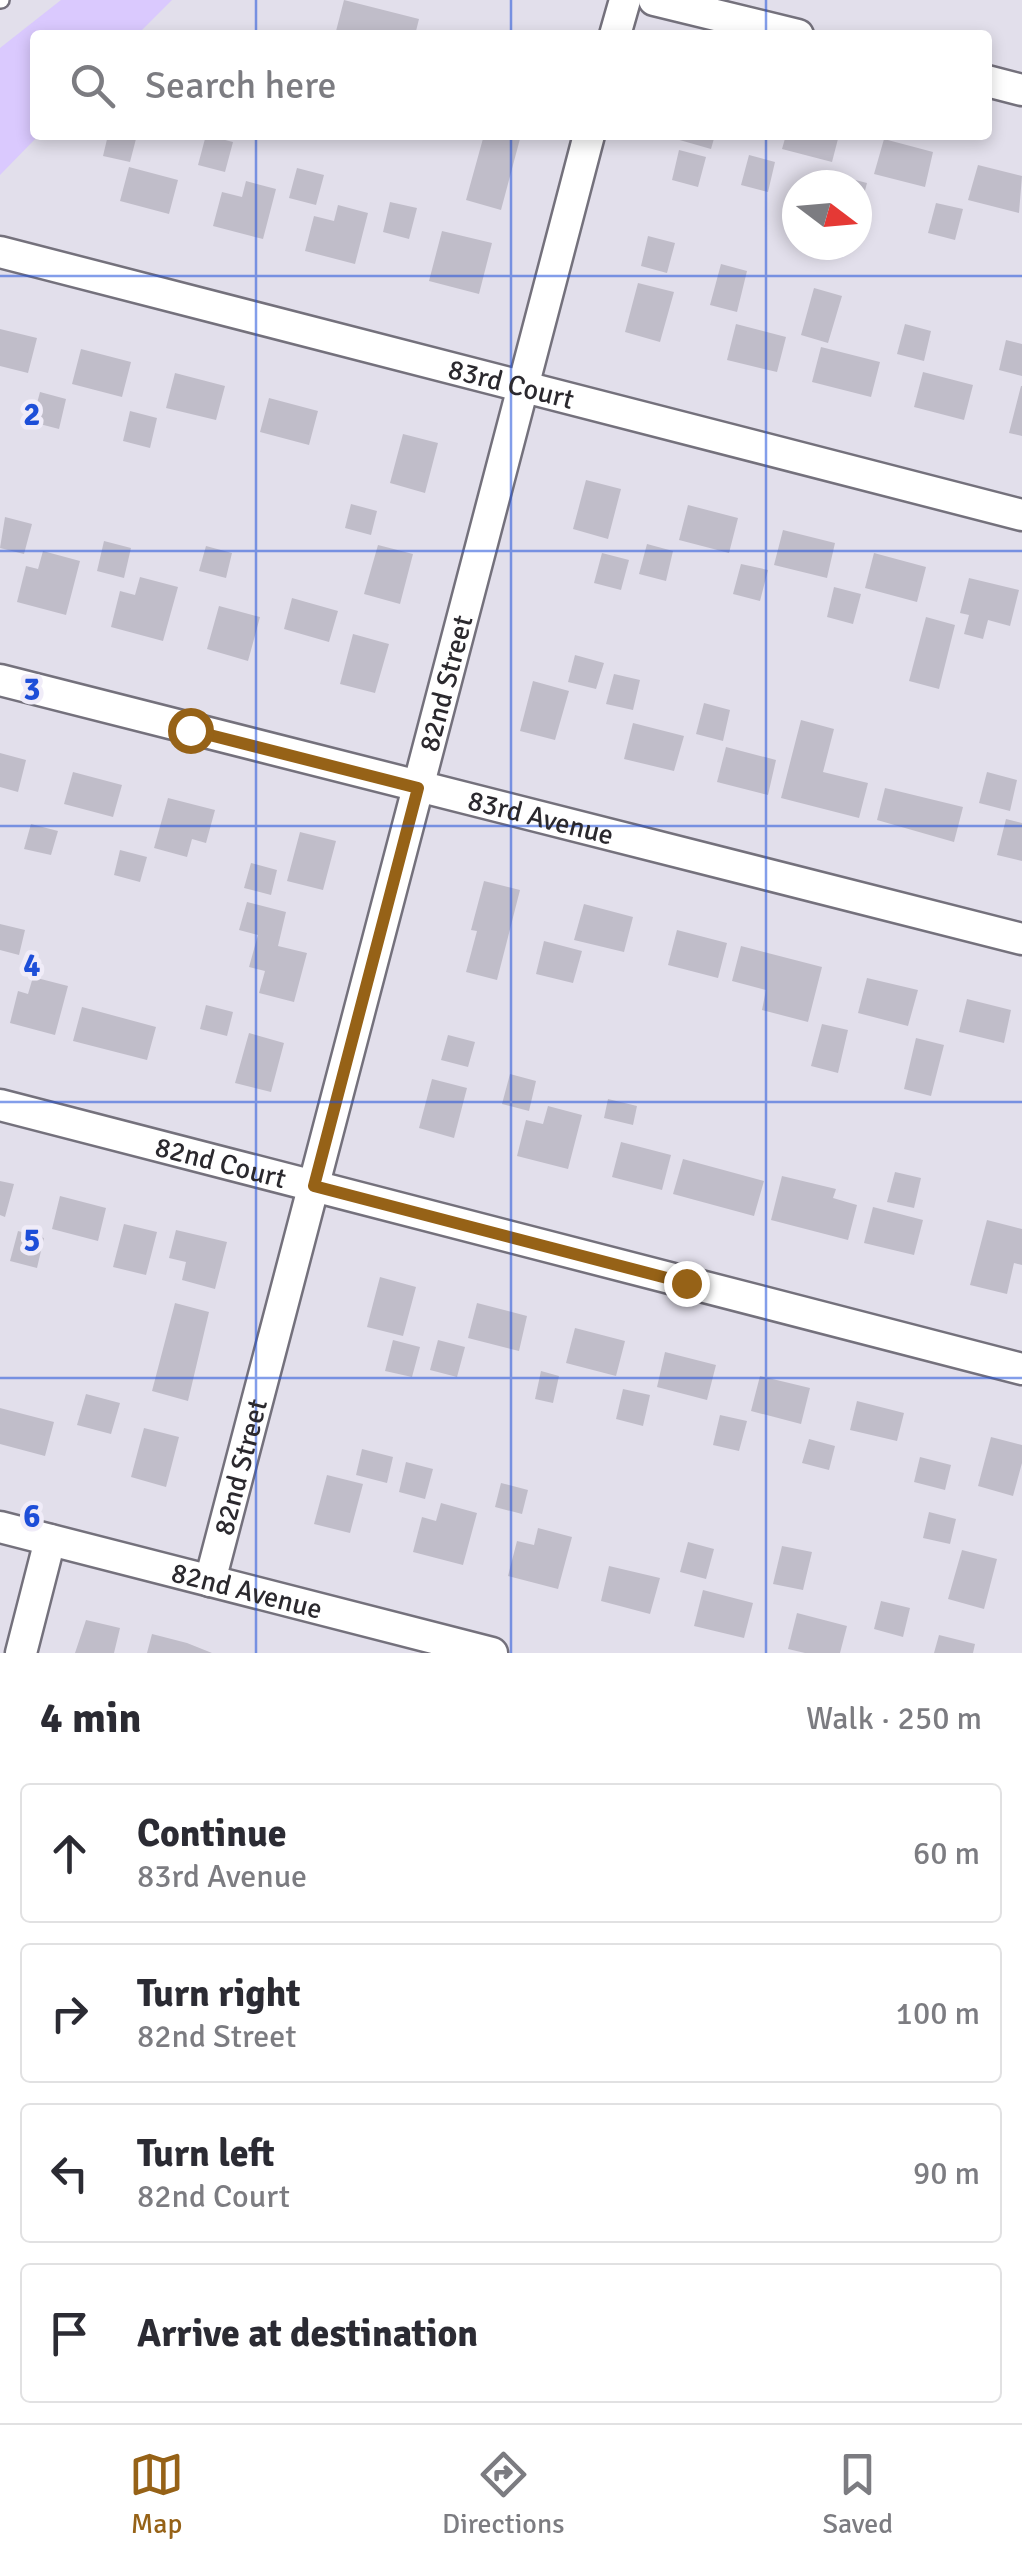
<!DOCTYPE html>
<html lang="en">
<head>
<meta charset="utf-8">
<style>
  body { margin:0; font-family:Signika,sans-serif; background:#f7f7f7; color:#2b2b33 }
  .compass { position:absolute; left:782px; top:170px; width:90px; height:90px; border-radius:50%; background:#fff; box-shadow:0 5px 15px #0003; rotate:106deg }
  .stop { position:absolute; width:30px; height:30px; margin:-22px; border:8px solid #966217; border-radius:50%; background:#fff }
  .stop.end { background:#966217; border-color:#fff; box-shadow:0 2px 10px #0008 }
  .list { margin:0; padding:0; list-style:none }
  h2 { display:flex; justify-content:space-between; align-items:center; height:130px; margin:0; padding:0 40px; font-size:42px }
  h2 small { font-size:32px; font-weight:400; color:#7c7c81 }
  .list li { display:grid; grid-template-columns:65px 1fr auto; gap:30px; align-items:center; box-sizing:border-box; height:140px; margin:0 20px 20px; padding:0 20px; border:2px solid #e1e1e2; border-radius:10px }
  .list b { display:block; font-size:38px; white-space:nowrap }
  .list p { margin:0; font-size:32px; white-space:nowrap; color:#7c7c81 }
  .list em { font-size:32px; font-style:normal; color:#7c7c81 }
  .icon { flex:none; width:55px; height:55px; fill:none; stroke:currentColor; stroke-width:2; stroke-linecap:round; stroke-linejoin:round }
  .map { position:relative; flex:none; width:1022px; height:1653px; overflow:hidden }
  .search { position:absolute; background:#fff; box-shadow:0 5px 15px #0003; left:30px; right:30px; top:30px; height:110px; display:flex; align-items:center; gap:25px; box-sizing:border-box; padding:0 35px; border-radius:10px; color:#7c7c81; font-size:38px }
  .sheet { height:770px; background:#fff }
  nav { display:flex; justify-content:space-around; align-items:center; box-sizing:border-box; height:140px; border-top:2px solid #e1e1e2; background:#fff; font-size:28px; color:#7c7c81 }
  nav a { display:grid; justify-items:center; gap:5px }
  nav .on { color:#966217 }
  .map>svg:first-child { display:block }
  .green { fill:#dac9fe }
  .building { fill:#c0bdc9 }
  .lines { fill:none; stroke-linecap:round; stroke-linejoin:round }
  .lane-casing { stroke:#74717c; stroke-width:20 }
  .street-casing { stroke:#74717c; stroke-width:35 }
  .lane { stroke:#fff; stroke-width:15 }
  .street { stroke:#fff; stroke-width:30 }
  .route { stroke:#966217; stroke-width:12 }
  .grid { fill:none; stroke:#1d4ed8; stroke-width:2.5; stroke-opacity:0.55 }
  .labels { text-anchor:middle; stroke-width:9; stroke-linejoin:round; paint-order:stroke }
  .street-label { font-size:28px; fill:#2b292e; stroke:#f0ecf8 }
  .grid-label { font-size:32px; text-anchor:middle; font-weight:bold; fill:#1d4ed8; stroke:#f0ecf8; stroke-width:9; stroke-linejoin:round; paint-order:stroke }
</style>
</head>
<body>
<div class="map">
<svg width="1022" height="1653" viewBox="0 0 1022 1653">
  <rect width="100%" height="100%" fill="#e2dfeb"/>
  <path class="green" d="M61,0H172L137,35H35V135H39L0,175V48Z"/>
  <path class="building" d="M344,0L419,19L415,35H335Z
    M108,135H137L130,162L103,156Z
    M206,135L233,142L225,172L198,165Z
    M484,135H521L501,210L466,200Z
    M677,135H715L711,149L676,139Z
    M786,135H839L832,162L782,149Z
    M884,139L933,152L925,187L874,174Z
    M679,150L706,157L698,187L672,180Z
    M749,155L775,162L768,192L741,185Z
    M978,165L1022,176L1019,213L968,200Z
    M129,167L178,180L169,214L120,201Z
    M297,168L324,175L316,205L289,198Z
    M840,176L867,183L858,217L857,185H838Z
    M246,181L276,189L263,239L213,226L222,192L242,197Z
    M390,202L417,208L409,239L383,232Z
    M936,203L963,209L955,240L928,233Z
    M338,205L368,213L355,264L305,251L314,216L334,221Z
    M442,231L492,243L479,294L429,281Z
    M648,236L675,243L667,273L641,266Z
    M721,264L747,271L737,312L710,305Z
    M638,283L674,292L660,342L625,332Z
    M814,288L842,296L828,343L801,335Z
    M736,324L786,337L777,372L727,360Z
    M905,324L931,331L924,361L897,354Z
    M0,329L37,338L28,373L0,366Z
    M1006,340L1022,344V376L999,370Z
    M821,347L880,362L871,397L812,382Z
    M81,349L131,362L122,397L72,384Z
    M923,372L973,385L964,420L914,407Z
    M175,373L225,386L216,420L166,408Z
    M1021,386H1022V436L1009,433Z
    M40,392L66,399L59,429L32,422Z
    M269,398L318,411L309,445L260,432Z
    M130,411L157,418L150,448L123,441Z
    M403,434L438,443L425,493L390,483Z
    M586,480L621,489L608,539L573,529Z
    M351,504L377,511L371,535L345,528Z
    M688,505L738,518L729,553L679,540Z
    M5,517L32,524L24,554L0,548Z
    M783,530L835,543L827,578L774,565Z
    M104,541L131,548L124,578L97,571Z
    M647,544L673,551L666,581L639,574Z
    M378,545L413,554L400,604L364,594Z
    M206,546L232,553L226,578L199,571Z
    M43,551L80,561L66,615L17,602L26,566L38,569Z
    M602,553L629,560L621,590L594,583Z
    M874,553L926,567L917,602L865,588Z
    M741,564L768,570L760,601L733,594Z
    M140,577L178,587L163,641L111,627L120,591L135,595Z
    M969,578L1019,590L1010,626L988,620L983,639L964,634L969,615L960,613Z
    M834,587L861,594L853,624L827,617Z
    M292,598L338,611L329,642L284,629Z
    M219,606L260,617L248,661L207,649Z
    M926,617L955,625L939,689L909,681Z
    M353,634L389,644L375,693L340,684Z
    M575,655L604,663L596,689L568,682Z
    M614,674L640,680L633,710L606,704Z
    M533,681L569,691L555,740L520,731Z
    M704,703L730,710L723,741L696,734Z
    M801,720L834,729L823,772L868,783L859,818L781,798Z
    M633,723L684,736L674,771L624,759Z
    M726,747L776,760L768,795L717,782Z
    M0,753L26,760L18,792L0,787Z
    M73,772L122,785L113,817L64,804Z
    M987,772L1017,780L1010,811L979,803Z
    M885,788L963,807L954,842L877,820Z
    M168,798L215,810L206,843L192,839L187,857L154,848Z
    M1006,819L1022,823V861L997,855Z
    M31,824L58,831L51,855L24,849Z
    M300,832L336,841L323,890L287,881Z
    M120,850L147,857L140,882L114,875Z
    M251,863L277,870L271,895L244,888Z
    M484,881L520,890L497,980L466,972L477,931L471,930Z
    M247,902L286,912L278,946L307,953L294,1002L259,993L265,971L249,967L258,935L239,930Z
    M584,904L633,917L624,952L574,940Z
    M0,924L25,930L19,955L0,950Z
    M677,930L727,943L718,978L668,965Z
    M544,941L582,951L573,983L536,974Z
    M741,946L822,967L808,1022L762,1010L766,990L732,981Z
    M33,977L68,986L55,1035L10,1023L18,991L28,994Z
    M867,978L918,990L908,1026L858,1013Z
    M967,999L1011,1010L1004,1043L959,1032Z
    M206,1005L233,1012L227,1036L200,1029Z
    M82,1007L156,1027L147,1060L73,1041Z
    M822,1024L848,1030L838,1073L811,1066Z
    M249,1033L284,1043L271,1092L235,1083Z
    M448,1035L475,1042L468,1067L441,1060Z
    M916,1038L944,1045L931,1096L904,1089Z
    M510,1074L536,1081L529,1111L502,1104Z
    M432,1079L467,1088L454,1138L419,1128Z
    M608,1099L637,1106L633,1125L604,1118Z
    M548,1106L582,1115L568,1169L517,1156L526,1120L543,1124Z
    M621,1142L671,1155L662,1190L612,1177Z
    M683,1159L764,1181L754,1216L673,1194Z
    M895,1172L921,1178L914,1208L887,1202Z
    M782,1176L836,1189L833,1198L857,1205L848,1240L771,1220Z
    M0,1181L14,1184L5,1217L0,1215Z
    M60,1196L106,1208L98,1241L52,1229Z
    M873,1207L923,1220L914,1255L864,1243Z
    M987,1220L1022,1229V1265L1014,1263L1007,1294L970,1285Z
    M124,1224L157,1232L146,1275L113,1267Z
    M176,1230L227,1242L215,1289L182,1280L186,1262L169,1258Z
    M18,1231L44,1238L37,1268L10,1261Z
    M380,1277L416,1287L403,1336L367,1327Z
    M175,1303L209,1312L188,1401L152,1391Z
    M477,1303L527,1316L519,1351L468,1338Z
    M575,1328L625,1341L616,1376L566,1363Z
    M393,1340L420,1347L412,1377L385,1371Z
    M438,1340L465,1347L457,1377L430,1370Z
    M665,1352L716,1365L707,1400L657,1387Z
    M541,1371L559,1376L553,1403L535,1399Z
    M760,1376L810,1388L801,1424L751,1411Z
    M623,1389L650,1395L643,1426L616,1419Z
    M86,1394L120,1403L111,1434L77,1425Z
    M857,1401L904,1413L897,1441L850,1430Z
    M0,1408L54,1422L45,1456L0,1444Z
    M720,1415L747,1421L739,1451L713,1445Z
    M144,1428L179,1437L166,1487L131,1477Z
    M991,1437L1022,1445V1463L1013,1496L978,1486Z
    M809,1439L835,1446L829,1470L802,1463Z
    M362,1449L393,1457L387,1483L356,1475Z
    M920,1457L951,1465L945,1490L914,1482Z
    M406,1462L433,1469L425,1499L399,1492Z
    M327,1475L363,1484L350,1533L314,1524Z
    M501,1483L528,1490L522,1514L495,1507Z
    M441,1503L477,1513L463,1565L413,1552L422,1517L436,1521Z
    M929,1512L956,1519L950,1544L923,1538Z
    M538,1528L572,1537L558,1589L508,1576L517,1541L534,1545Z
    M688,1542L714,1549L706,1579L680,1572Z
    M782,1546L812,1552L803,1590L773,1584Z
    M962,1550L997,1559L984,1609L948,1599Z
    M609,1566L660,1578L650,1614L601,1601Z
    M703,1590L753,1603L744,1638L694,1626Z
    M881,1601L910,1608L903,1637L874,1629Z
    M797,1613L847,1626L840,1653H805L788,1649Z
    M86,1620L120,1628L114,1653H75Z
    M152,1634L187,1643L212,1653H147Z
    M939,1635L975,1644L973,1653H934Z"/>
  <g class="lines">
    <g class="lane-casing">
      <path id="lane" d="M0,0H1"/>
    </g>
    <g class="street-casing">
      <g id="street">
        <path d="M654,0L798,35"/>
        <path d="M615,35L625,0"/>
        <path d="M987,81L1022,90"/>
        <path id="s1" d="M0,252L1022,515"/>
        <path id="s2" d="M0,680L1022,939"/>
        <path id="s3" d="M0,1105L1022,1369"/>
        <path id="s4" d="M0,1527L492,1653"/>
        <path id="s5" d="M210,1581L589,135"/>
        <path d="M21,1653L50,1540"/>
      </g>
    </g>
    <use href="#lane" class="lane"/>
    <use href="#street" class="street"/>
  </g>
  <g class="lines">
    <path class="route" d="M190,730L418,788L314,1186L686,1283"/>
  </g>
  <path class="grid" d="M256,0V35M511,0V35M766,0V35M256,135V1653M511,135V1653M766,135V1653M0,276H1022M0,551H1022M0,826H1022M0,1102H1022M0,1378H1022"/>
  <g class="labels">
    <g class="street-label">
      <text dy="10" stroke="none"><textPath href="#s1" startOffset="528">83rd Court</textPath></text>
      <text dy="10" stroke="none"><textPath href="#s5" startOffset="928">82nd Street</textPath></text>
      <text dy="10" stroke="none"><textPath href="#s2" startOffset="558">83rd Avenue</textPath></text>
      <text dy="10" stroke="none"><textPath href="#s3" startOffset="228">82nd Court</textPath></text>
      <text dy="10" stroke="none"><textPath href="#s5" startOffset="118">82nd Street</textPath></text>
      <text dy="10" stroke="none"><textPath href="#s4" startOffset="255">82nd Avenue</textPath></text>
    </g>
  </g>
  <g class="grid-label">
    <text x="32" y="425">2</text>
    <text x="32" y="700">3</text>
    <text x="32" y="976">4</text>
    <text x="32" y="1251">5</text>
    <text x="32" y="1527">6</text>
  </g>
</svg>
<svg class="compass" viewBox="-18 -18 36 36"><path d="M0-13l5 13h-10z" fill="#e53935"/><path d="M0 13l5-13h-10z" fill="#7c7c81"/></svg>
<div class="stop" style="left:190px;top:730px"></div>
<div class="stop end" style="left:686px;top:1283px"></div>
<div class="search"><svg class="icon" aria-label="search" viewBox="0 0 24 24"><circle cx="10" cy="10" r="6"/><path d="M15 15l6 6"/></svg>Search here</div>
</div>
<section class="sheet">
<h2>4 min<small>Walk · 250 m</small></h2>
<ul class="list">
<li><svg class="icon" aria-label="ahead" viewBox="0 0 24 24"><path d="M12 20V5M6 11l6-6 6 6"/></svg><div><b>Continue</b><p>83rd Avenue</p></div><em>60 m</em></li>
<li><svg class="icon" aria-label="right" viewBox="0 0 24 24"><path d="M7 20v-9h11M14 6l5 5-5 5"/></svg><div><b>Turn right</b><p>82nd Street</p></div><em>100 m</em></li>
<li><svg class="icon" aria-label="left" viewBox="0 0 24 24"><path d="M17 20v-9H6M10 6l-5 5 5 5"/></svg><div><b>Turn left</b><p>82nd Court</p></div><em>90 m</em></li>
<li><svg class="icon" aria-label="arrive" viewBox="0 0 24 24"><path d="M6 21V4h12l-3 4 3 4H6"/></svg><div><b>Arrive at destination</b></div></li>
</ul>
</section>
<nav>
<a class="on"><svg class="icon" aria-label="map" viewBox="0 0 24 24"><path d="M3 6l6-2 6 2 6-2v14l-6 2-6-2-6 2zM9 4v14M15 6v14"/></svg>Map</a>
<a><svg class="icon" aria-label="directions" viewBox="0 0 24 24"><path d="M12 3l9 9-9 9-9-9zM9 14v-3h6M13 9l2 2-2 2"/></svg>Directions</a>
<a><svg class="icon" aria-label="saved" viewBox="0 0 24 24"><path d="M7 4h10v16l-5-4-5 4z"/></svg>Saved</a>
</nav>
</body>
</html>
